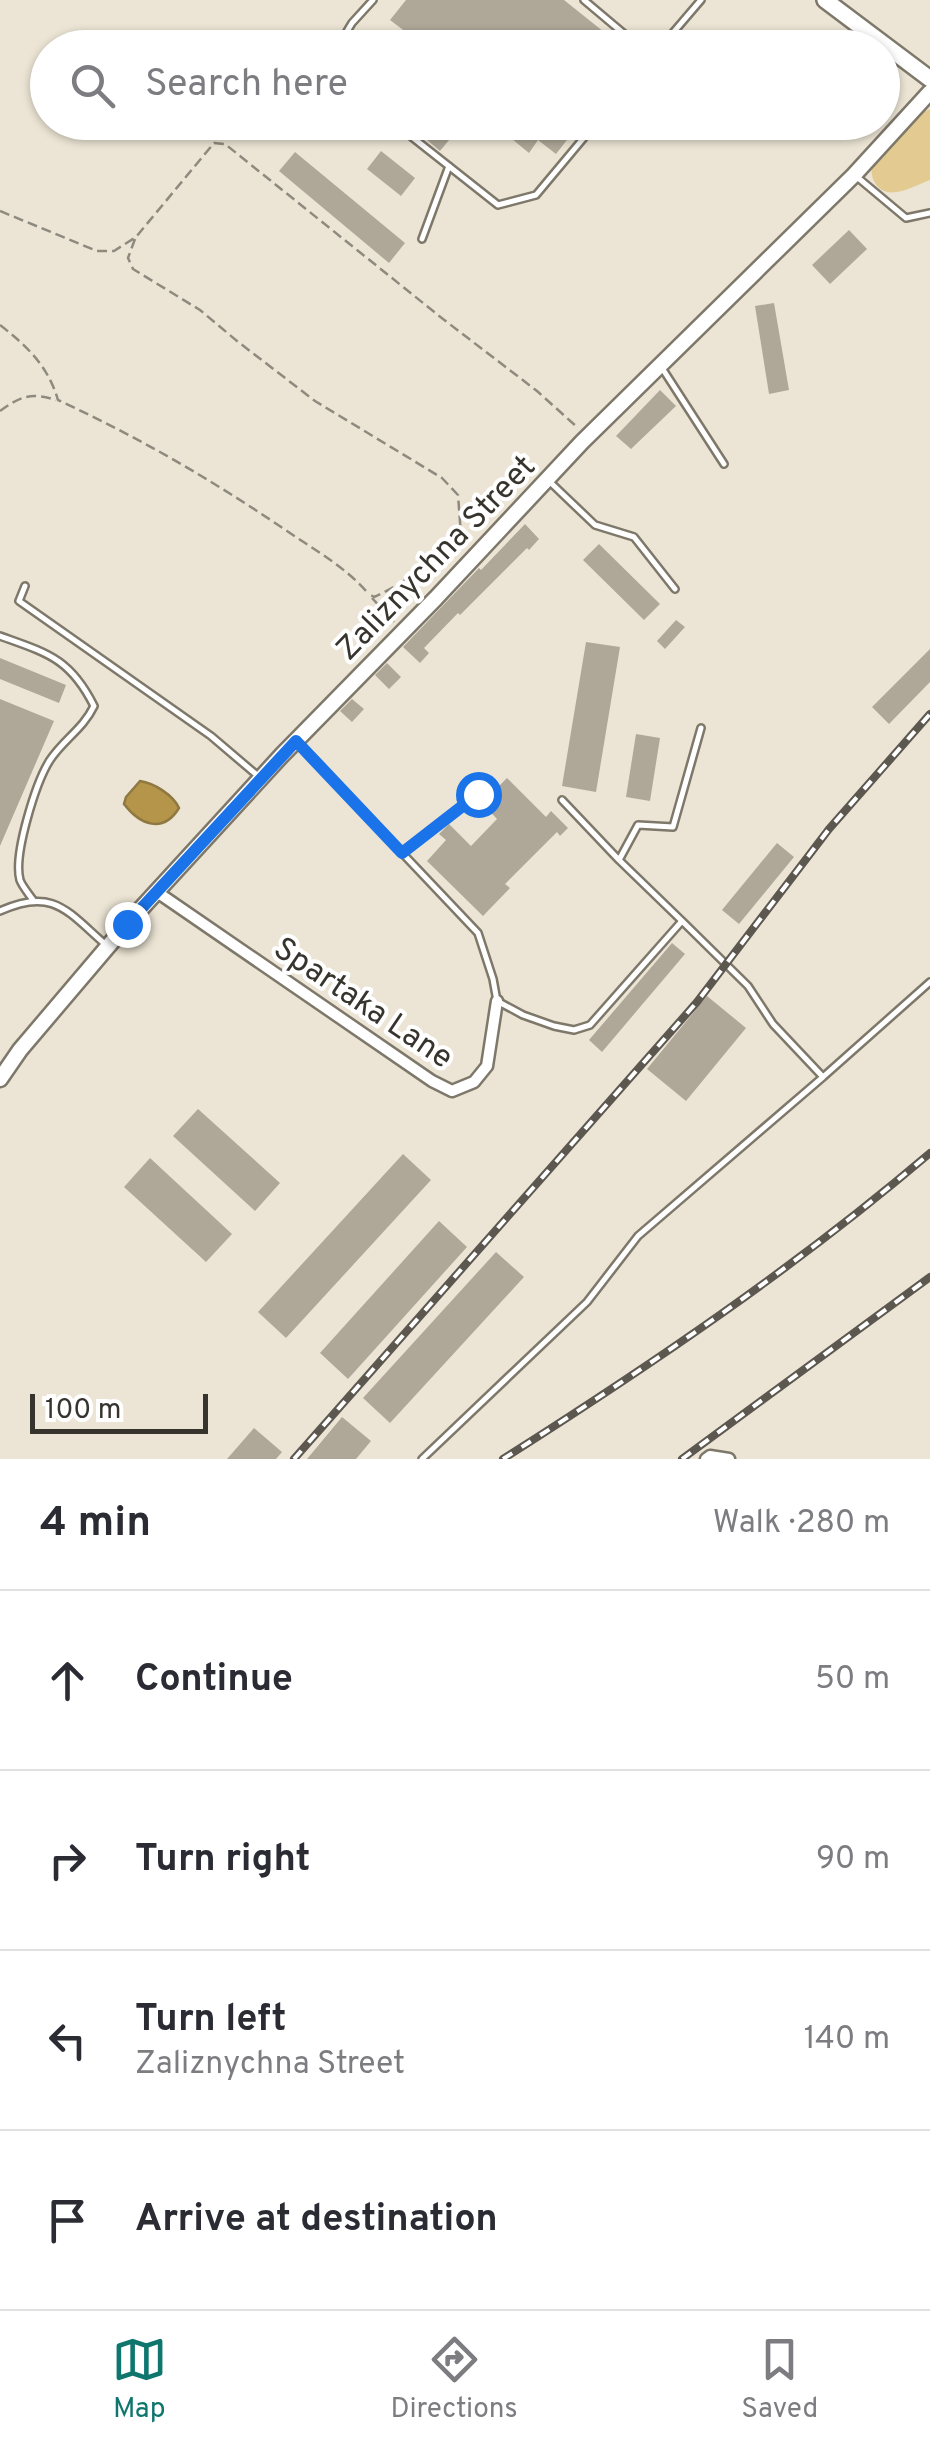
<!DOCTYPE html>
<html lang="en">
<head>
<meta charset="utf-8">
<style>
  body { margin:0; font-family:Overpass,sans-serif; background:#f2f2f3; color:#2b2b33 }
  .scale { position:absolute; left:30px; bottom:25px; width:178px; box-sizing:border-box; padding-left:10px; border:5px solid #37342e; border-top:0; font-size:28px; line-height:35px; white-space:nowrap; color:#37342e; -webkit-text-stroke:8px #fff; paint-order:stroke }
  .stop { position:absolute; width:30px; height:30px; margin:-22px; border:8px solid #1a73e8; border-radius:50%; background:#fff }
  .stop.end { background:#1a73e8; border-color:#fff; box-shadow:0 2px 10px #0008 }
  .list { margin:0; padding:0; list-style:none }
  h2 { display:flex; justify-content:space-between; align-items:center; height:130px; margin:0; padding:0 40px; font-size:42px }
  h2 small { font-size:32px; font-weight:400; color:#7c7c81 }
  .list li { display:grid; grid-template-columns:65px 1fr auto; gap:30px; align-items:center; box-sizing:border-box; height:180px; padding:0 40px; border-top:2px solid #e1e1e2 }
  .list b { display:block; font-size:38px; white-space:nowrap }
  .list p { margin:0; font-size:32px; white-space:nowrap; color:#7c7c81 }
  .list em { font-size:32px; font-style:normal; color:#7c7c81 }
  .icon { flex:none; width:55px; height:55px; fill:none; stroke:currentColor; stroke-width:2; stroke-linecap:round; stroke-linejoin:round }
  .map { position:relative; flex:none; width:930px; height:1459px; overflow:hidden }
  .search { position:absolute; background:#fff; box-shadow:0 2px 8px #0004; left:30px; right:30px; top:30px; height:110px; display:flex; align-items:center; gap:25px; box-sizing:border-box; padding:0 35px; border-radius:55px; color:#7c7c81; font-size:38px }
  .sheet { height:850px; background:#fff }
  nav { display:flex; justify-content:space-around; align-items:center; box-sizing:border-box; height:140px; border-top:2px solid #e1e1e2; background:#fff; font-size:28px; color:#7c7c81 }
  nav a { display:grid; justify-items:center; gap:5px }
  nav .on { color:#0f766e }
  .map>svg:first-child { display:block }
  .green { fill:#e3ca91 }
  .water { fill:#b59549; stroke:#8f7841; stroke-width:2.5 }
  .building { fill:#afa899 }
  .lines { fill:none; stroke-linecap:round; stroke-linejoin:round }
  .lane-casing { stroke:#7e786a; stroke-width:10 }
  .street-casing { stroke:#7e786a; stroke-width:15 }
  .secondary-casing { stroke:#7e786a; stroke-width:19 }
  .primary-casing { stroke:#7e786a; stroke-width:20 }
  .path { stroke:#8e8a7f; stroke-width:2.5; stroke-dasharray:10 5; stroke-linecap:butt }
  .lane { stroke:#fff; stroke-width:5 }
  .street { stroke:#fff; stroke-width:10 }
  .secondary { stroke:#fff; stroke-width:14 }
  .primary { stroke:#fff; stroke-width:15 }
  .rail-casing { stroke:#5c5850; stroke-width:8 }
  .rail { stroke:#fff; stroke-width:4; stroke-dasharray:11; stroke-linecap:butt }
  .route { stroke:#1a73e8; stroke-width:12 }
  .labels { text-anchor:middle; stroke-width:8; stroke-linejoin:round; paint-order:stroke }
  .street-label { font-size:32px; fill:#37342e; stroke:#fff }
</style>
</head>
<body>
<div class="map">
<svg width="930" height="1459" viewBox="0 0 930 1459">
  <rect width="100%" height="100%" fill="#ece5d5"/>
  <path class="green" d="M930,109V180C914,186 885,204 874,181C870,173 871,165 876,158C888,142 907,128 921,113Z"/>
  <path class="water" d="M140,781C154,783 173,795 179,808C163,834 140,825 124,804L126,797Z"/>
  <path class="building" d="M406,0H564L624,48H395L407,33L390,20Z
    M406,122H464L440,151Z
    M491,122H581L556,154L538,140L529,153Z
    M381,151L415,178L401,196L367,169Z
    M295,152L405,243L389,263L279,171Z
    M849,230L867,249L830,284L812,265Z
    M774,303L789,390L769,394L755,306Z
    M660,390L676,406L631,449L616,436Z
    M525,524L539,539L529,550L527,548L460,615L458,613L424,648L429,653L420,663L403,647L479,568L481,570Z
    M599,544L660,604L644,620L583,560Z
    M676,620L685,627L665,649L657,641Z
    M586,642L620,647L596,792L562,786Z
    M930,649V682L889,724L872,707Z
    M0,658L66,685L59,703L0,679Z
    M387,663L401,677L389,689L375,675Z
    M0,699L54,721L0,846Z
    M352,699L364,709L352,722L340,711Z
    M636,734L660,738L650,801L626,797Z
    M507,778L546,817L551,811L568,828L560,836L557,832L505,884L510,888L483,916L427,861L446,840L439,834L449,824L471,846L497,819L482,803Z
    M777,843L794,857L739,924L722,910Z
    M672,943L685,954L602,1052L589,1040Z
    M707,996L746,1028L686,1101L647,1069Z
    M198,1109L280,1183L255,1211L173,1136Z
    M403,1154L431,1180L286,1338L258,1312Z
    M150,1158L232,1234L206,1262L124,1187Z
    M439,1221L467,1247L348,1379L320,1353Z
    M496,1252L524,1277L390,1423L363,1398Z
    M342,1417L371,1441L356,1459H307Z
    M254,1428L282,1452L276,1459H227Z"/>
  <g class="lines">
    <g class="lane-casing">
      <path id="lane" d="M584,0L641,48
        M337,48L352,23L373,0
        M660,48L701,0
        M393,122L498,205L536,195L597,122
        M857,177L906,218L930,213
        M422,239L449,166
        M662,368L724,464
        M550,482L595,525L634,537L675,589
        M25,586L19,601L211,736L258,776
        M0,636C47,653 70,658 94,706C83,729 64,739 50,760C36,782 13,855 20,880C22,886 29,894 33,900
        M297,742L478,933L493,979L497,1001L523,1015L554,1026L574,1030L590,1025L682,921L748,986L773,1024L823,1077L930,982
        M562,800L619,860L682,921
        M402,853L478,794
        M619,860L638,825L673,827L701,728
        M0,911C53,887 67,911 105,944
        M422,1459L587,1302L638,1236L823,1077"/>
    </g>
    <g class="street-casing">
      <path id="street" d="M157,892L432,1081L452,1091L474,1082L487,1066L497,1001
        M706,1459L710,1456L729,1459"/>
    </g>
    <g class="secondary-casing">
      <path id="secondary" d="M0,1079L20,1050L127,924L282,755L436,598L582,442L854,175L930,92"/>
    </g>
    <g class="primary-casing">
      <path id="primary" d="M825,0L930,79"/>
    </g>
    <path class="path" d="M0,211L97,251H114L136,237L214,143L225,144L443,319L537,391L577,427
      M135,239L128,258L133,269L200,310L237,341L315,401L442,478L458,495L461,535C435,560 407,582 374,597L367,593
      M0,325C27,346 48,366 58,400C140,438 212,480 287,531C315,550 345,567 367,592
      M0,411C21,396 31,392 56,400
      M372,598L394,622"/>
    <use href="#lane" class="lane"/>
    <use href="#street" class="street"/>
    <use href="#secondary" class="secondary"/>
    <use href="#primary" class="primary"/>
    <g class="rail-casing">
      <path id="rail" d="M294,1459L697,1002L829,829L930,714
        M503,1459C651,1365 796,1267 930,1153
        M682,1459L930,1277"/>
    </g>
    <use href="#rail" class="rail"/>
  </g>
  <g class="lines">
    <path class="route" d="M127,924L296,741L402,853L478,794"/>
  </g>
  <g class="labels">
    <g class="street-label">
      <text transform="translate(435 557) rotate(-46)" y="11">Zaliznychna Street</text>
      <text transform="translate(364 1002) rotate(34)" y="11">Spartaka Lane</text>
    </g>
  </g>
</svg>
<div class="scale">100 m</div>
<div class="stop" style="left:478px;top:794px"></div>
<div class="stop end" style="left:127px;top:924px"></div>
<div class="search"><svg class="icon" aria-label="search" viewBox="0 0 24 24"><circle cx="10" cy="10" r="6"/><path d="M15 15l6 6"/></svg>Search here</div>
</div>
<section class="sheet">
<h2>4 min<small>Walk · 280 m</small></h2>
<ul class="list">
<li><svg class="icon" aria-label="ahead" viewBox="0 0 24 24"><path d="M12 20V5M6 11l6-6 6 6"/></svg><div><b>Continue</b></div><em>50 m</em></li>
<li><svg class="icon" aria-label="right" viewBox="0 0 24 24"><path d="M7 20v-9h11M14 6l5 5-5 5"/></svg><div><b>Turn right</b></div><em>90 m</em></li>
<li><svg class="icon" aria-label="left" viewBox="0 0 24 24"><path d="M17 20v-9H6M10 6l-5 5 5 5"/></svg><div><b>Turn left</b><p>Zaliznychna Street</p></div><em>140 m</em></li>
<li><svg class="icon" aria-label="arrive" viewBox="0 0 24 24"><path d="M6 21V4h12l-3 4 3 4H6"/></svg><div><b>Arrive at destination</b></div></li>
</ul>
</section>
<nav>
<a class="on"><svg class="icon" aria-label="map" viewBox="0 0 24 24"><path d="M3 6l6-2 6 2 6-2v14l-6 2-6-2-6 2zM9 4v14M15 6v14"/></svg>Map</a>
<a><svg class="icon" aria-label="directions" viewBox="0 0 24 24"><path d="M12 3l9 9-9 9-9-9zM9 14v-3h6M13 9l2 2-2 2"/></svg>Directions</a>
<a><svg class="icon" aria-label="saved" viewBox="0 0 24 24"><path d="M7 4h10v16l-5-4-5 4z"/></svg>Saved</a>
</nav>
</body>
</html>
